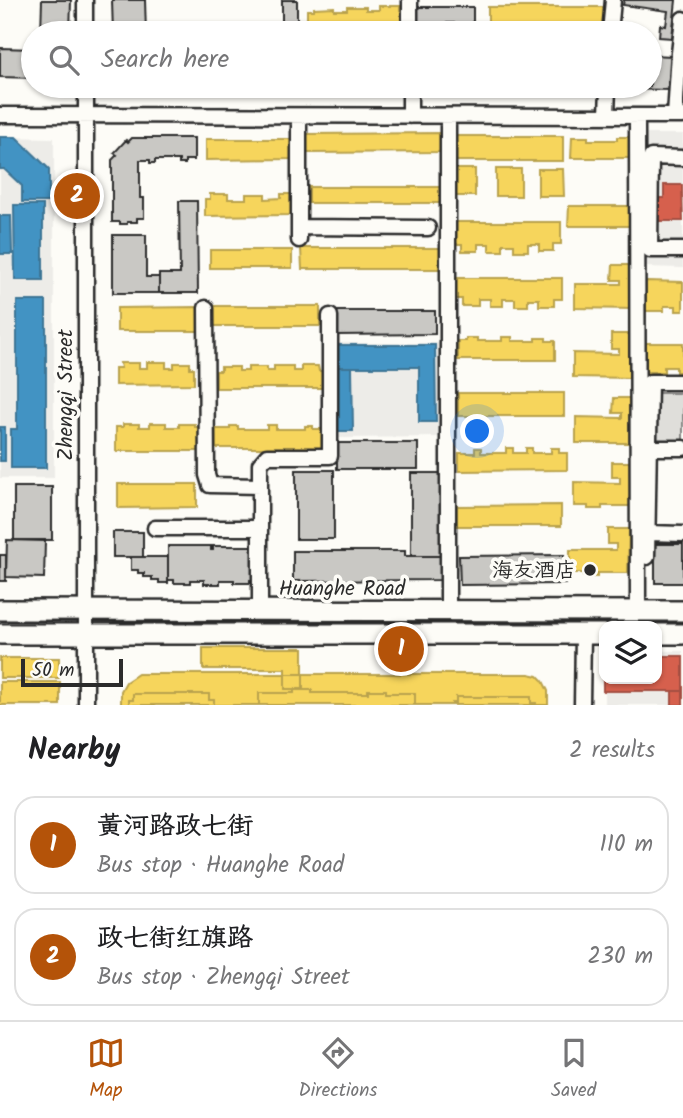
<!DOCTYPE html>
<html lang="en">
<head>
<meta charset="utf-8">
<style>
  body { margin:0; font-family:Kalam,"LXGW WenKai TC",sans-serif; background:#f2f2f2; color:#202124 }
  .controls { position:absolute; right:21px; bottom:21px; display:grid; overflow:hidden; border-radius:14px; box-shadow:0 2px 5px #0004 }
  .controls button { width:63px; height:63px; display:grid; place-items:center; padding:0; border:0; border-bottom:2px solid #e0e0e0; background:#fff; color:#202124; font:35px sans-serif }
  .scale { position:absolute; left:21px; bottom:18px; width:102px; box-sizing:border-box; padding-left:7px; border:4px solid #2b2b2b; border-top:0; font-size:19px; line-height:24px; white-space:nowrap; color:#2b2b2b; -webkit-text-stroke:5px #fdfcf7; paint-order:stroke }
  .you { position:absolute; left:478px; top:432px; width:24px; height:24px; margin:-18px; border:5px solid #fff; border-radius:50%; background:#1a73e8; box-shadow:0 0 0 10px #1a73e833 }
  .badge { display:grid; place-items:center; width:46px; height:46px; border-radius:50%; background:#b45309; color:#fff; font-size:23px; font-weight:700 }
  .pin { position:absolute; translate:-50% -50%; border:4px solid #fff; box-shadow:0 2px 7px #0006 }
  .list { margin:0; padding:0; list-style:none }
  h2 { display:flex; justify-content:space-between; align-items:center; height:91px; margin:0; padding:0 28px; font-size:30px }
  h2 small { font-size:23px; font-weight:400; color:#757577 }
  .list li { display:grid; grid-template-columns:46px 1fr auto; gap:21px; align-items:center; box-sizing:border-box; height:98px; margin:0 14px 14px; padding:0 14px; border:2px solid #e0e0e0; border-radius:21px }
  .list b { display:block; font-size:26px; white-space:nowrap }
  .list p { margin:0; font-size:23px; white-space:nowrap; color:#757577 }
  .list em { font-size:23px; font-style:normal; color:#757577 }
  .icon { flex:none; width:38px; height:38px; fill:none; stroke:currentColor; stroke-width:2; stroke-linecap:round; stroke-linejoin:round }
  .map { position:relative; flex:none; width:683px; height:705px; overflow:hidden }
  .search { position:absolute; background:#fff; box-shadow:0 2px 5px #0004; left:21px; right:21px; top:21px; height:77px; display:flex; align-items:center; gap:18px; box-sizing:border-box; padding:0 24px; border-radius:38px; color:#757577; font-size:26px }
  .sheet { height:315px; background:#fff }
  nav { display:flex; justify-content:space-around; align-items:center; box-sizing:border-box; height:98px; border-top:2px solid #e0e0e0; background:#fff; font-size:19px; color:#757577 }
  nav a { display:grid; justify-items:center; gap:4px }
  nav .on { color:#b45309 }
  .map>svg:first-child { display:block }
  .built { fill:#edece8 }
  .green { fill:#dfdeda; stroke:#858482; stroke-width:2 }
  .homes { fill:#f6d55c; stroke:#b9a24d; stroke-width:2 }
  .shops { fill:#d6604d; stroke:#a35043; stroke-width:2 }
  .schools { fill:#4393c3; stroke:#3c7495; stroke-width:2 }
  .building { fill:#c9c8c4; stroke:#2b2b2b; stroke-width:2 }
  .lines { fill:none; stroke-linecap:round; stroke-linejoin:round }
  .minor-casing { stroke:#2b2b2b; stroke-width:19 }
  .major-casing { stroke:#2b2b2b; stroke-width:24 }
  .minor { stroke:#fdfcf7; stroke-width:14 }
  .major { stroke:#fdfcf7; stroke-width:19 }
  .poi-dot { fill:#2b2b2b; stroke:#fdfcf7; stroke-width:2.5 }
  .labels { text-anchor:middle; stroke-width:7; stroke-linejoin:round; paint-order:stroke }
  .street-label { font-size:21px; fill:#2b2b2b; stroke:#fdfcf7 }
  .poi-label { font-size:21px; fill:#2b2b2b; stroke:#fdfcf7; text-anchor:end }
</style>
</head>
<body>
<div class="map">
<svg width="683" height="705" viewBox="0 0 683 705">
  <rect width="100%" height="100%" fill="#fdfcf7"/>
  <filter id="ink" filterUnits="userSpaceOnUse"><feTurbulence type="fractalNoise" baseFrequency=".0143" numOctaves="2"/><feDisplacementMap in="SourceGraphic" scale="14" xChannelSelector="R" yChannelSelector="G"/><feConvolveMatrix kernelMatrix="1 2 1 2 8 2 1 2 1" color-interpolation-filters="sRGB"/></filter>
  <g filter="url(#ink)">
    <path class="built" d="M643,134H683V268L643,267Z
      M0,137L54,138V478H0Z
      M336,343H441L442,437L336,438Z
      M657,651H683V705H605V679H657Z"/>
    <path class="green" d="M656,393H683V441H656Z"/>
    <path class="homes" d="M379,6H400V10H406V32H307V10H314V8L334,7V10H347V7H366V10H379Z
      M488,7H609V28H603V32H585V28H559V32H541V28H514V32H495V28H488Z
      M443,133V152L307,153V134Z
      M452,136H563V161H452Z
      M572,137H588V140H617V137H630V158H571Z
      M206,139H295V159L206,160Z
      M453,169H475V196H453Z
      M496,169H521V196H496Z
      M538,169H563L564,196H538Z
      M309,187H442V203H309Z
      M210,194H228V199H246V194H265V199L281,198V194H291V215L205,216V199H210Z
      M569,206H632V226H568Z
      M456,222H561V244H553V251H539V244H528V251H514V244H503V251H489V244H478V251H462V244H456Z
      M301,248H441L442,269H302Z
      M210,250H292V268H210Z
      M613,265H634L633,309L575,308V284H621V280H612Z
      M456,278H562V299H554V306H539V299H528V306H515V299H503V306H490V299H478V306H462V299H456Z
      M646,281L683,282V311H676V306H664V311H646Z
      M214,306H320V326H214Z
      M198,307V331H117V308Z
      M611,334H632V378L573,377V353L619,354V349H611Z
      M502,337H512V341H535V338H546V341H555V360H458V341H466V338H477V341H502Z
      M646,343H683V372H676V367H664V372H646Z
      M147,362H166V368H174V363H190V368H194V384L115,385V368H121L120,363H139V368H147Z
      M274,366H293V371H301V366H318L319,371H324V388H216V371H221V367H239V371H248V367H267V371H274Z
      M458,393H564V416H458Z
      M614,398H634V443H576V417L622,418V413H613Z
      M150,423H166V427H179V424H195V427H201V451H116V427H123V424H139V427H150Z
      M267,425H276V429H305V426H313V429H323V448H216V429H230V426H238V429H267Z
      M475,448H481V453H506V448H513V453H526V448H532V453H551V448H559V453H567V470L459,471V453H475Z
      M612,462H633L632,506H602V509H588V506H574V482L620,483V477H612Z
      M118,484H197V507L118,508Z
      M561,505V526H457V506Z
      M608,529H629L628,573H597V577L583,576V573H570V550H616V544H608Z
      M203,648H303V689H285V669H203Z
      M0,658H59V678H0Z
      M138,674H529L538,676L543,681L548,691V705H121V691L126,682Z
      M0,682H60V705H0Z
      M294,690H312V693H368V690H386V693H415V705H259V693H294Z
      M133,694H209V700H214V705H129V700H133Z
      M456,697H531V703H536V705H452V703H456Z"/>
    <path class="shops" d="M664,185H682L683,221H657V198H664Z
      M603,656H604V679H657V656H683V691H603Z
      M672,691H683V705H672Z"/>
    <path class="schools" d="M0,137H16L49,169V202H22V186L4,169H0Z
      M14,205H43V280H15Z
      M0,216H11L12,254H0Z
      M17,301H46V468H11V429H17Z
      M337,345H435L436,422H419V367H337Z
      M337,367H352L353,431H337Z
      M0,427H5V461H0Z"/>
    <path class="building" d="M42,0H71L70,33L41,32Z
      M112,0H145L146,33H113Z
      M282,0H297V32H282Z
      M624,0H676L672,38L659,37L660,25L666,26L668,11L623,5Z
      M413,7H473V23H413Z
      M0,48L33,49V78L0,77Z
      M650,55L673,56V90L615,89V86H650Z
      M132,138H194V160H185V164H179V160H155V163H150V160H140V198H144V218H137V222H127V224H120V222H112V160L117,155L114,153L126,140L128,142Z
      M179,201H197L198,293H159V274H180Z
      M113,235H146V277H159V293H113Z
      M336,311H435V334L336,335Z
      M337,443H418V469H337Z
      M296,470H334V539H296Z
      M411,473H440V556H411Z
      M14,487H52V540H14Z
      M113,532H143V557H113Z
      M7,540L45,541L44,578L6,577Z
      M655,544H683V583H655Z
      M168,546H211V550H213V546H257V580H250V583H234V580H220V584H204V580H190V583H174V580H168Z
      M293,551H405V556H440V580L293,581Z
      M0,555H6V581H0Z
      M564,555L565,584L460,585L459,556Z
      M131,557H168V583H159V580H152V577H144V573H138V570H131Z"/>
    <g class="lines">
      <g class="minor-casing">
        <path id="minor" d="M85,0V33
          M410,0V33
          M610,33L613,0
          M86,86V705
          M410,86V116
          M0,115L683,116
          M448,116V611
          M607,116L608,86
          M637,116L638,611
          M675,116L679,53L683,19
          M683,158L651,157L650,250H683
          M299,227L428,228
          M299,240V116
          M206,308L207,475L210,485L260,486V610
          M649,448H683
          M260,486V464L267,456H330V316
          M155,528H260
          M648,533L683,534
          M647,557L650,382H683
          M582,705L583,634"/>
      </g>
      <g class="major-casing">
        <path id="major" d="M0,610L683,611
          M0,634H604
          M657,634H683"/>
      </g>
      <use href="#minor" class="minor"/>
      <use href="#major" class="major"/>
    </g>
  </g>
  <circle class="poi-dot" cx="590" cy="570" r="7"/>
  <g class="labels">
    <g class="street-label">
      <text transform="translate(65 395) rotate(-90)" y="7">Zhengqi Street</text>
      <text x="342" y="595">Huanghe Road</text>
    </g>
    <g class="poi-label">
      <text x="576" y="577">海友酒店</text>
    </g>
  </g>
</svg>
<div class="controls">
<button><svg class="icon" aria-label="layers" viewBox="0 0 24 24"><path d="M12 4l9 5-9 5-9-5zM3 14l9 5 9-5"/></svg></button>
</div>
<div class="scale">50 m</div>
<div class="you"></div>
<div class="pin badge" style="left:401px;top:649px">1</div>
<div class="pin badge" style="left:77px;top:196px">2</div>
<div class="search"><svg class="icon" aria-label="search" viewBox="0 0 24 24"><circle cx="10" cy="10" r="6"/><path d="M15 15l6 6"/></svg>Search here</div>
</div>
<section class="sheet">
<h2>Nearby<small>2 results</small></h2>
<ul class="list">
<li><span class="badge">1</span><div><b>黄河路政七街</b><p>Bus stop · Huanghe Road</p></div><em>110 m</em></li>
<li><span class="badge">2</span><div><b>政七街红旗路</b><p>Bus stop · Zhengqi Street</p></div><em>230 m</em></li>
</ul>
</section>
<nav>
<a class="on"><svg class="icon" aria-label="map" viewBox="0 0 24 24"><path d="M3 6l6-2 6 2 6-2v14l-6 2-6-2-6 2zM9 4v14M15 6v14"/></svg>Map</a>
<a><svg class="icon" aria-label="directions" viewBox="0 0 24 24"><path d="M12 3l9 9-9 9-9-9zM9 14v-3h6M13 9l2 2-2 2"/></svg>Directions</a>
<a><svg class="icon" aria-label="saved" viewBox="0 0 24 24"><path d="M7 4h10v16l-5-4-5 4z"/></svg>Saved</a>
</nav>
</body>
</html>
